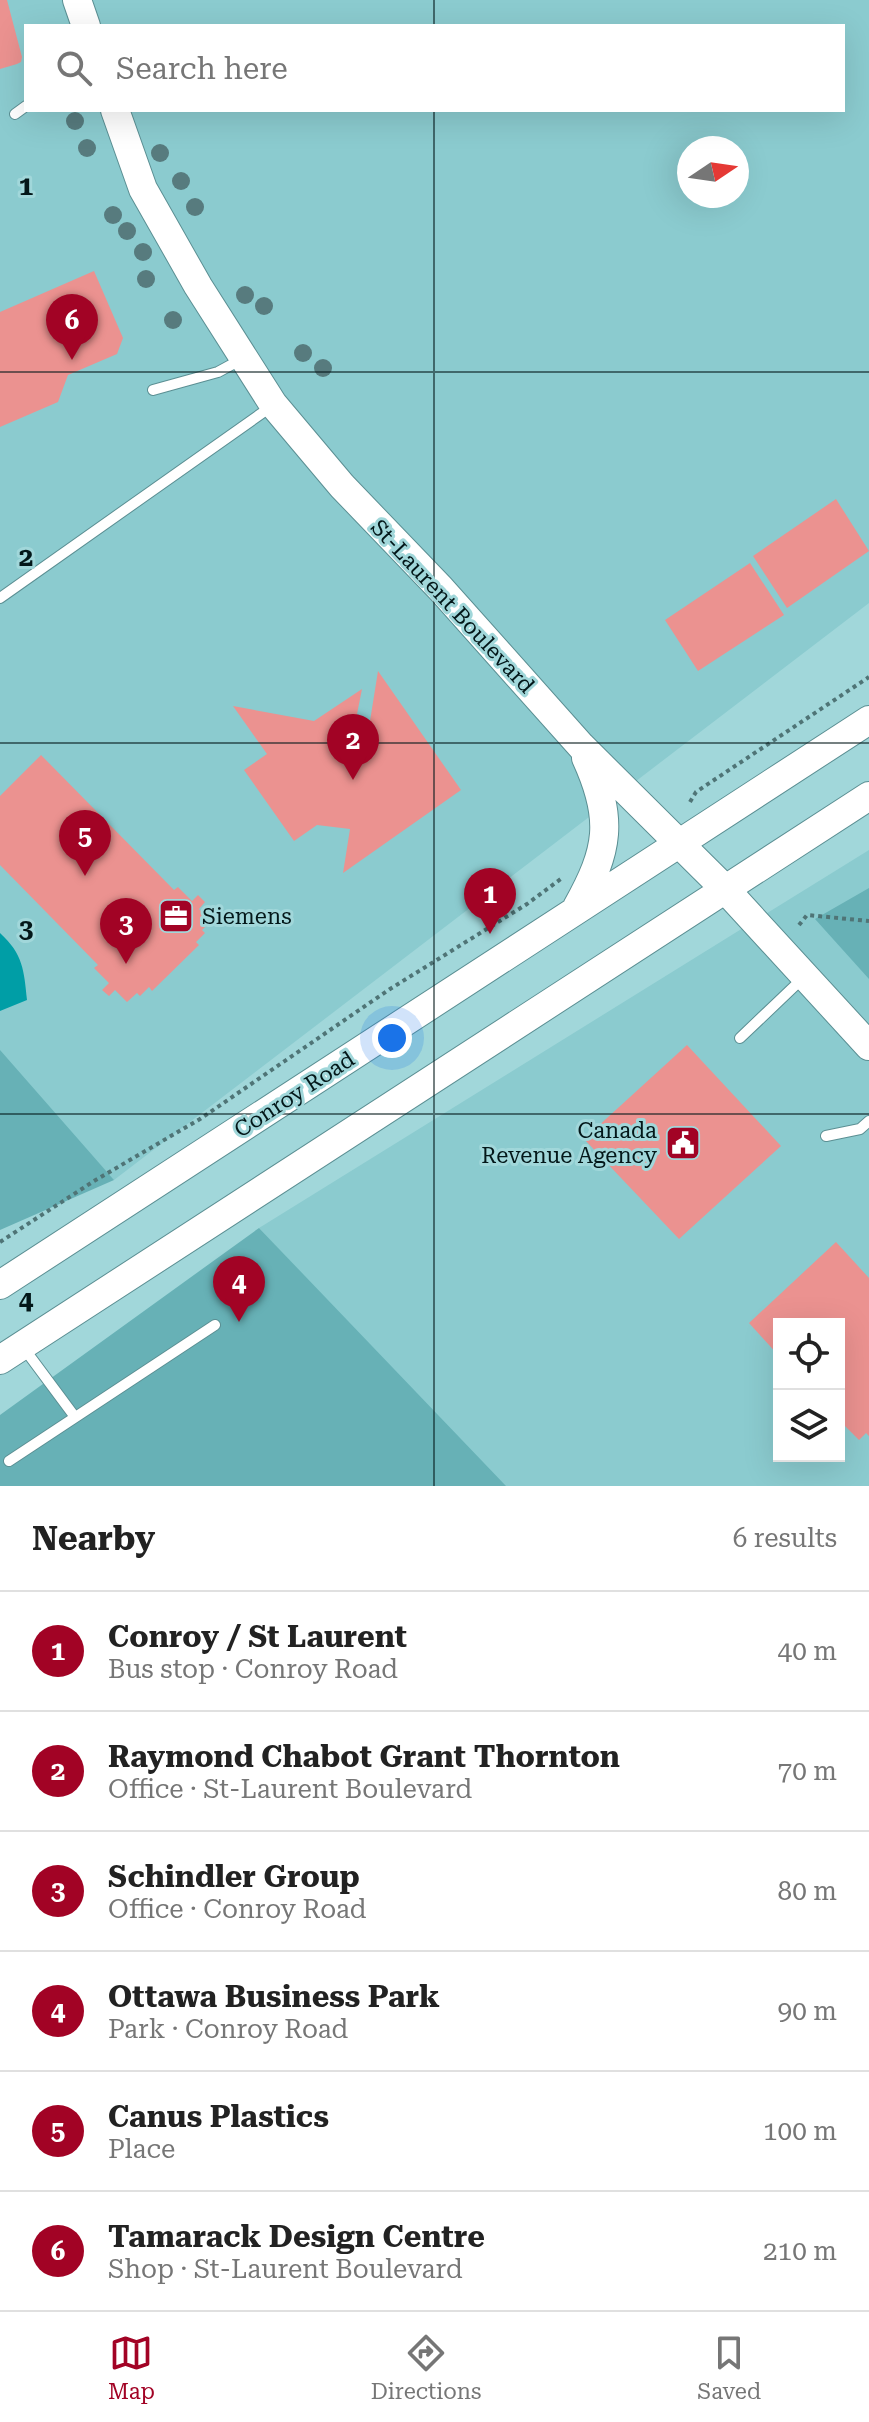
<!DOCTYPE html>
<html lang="en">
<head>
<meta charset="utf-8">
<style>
  body { margin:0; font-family:"Roboto Serif",serif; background:#f6f6f6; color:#222 }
  .controls { position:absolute; right:24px; bottom:24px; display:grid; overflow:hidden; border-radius:0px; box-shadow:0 8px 32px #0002 }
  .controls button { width:72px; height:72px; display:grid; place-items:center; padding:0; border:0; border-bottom:2px solid #e0e0e0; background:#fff; color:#222; font:40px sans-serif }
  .compass { position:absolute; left:677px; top:136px; width:72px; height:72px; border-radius:50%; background:#fff; box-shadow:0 8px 32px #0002; rotate:77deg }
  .you { position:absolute; left:392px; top:1038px; width:28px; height:28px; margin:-20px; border:6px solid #fff; border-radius:50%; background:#1a73e8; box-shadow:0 0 0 12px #1a73e833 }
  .badge { display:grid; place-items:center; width:52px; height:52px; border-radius:50%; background:#a20325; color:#fff; font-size:26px; font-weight:700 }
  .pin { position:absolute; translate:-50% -66px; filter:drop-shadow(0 2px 4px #0008) }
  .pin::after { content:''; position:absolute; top:42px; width:28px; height:24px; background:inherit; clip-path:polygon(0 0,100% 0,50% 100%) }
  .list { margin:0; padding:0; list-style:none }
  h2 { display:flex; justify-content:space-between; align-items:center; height:104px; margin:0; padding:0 32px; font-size:34px }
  h2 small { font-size:26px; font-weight:400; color:#767676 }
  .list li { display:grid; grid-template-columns:52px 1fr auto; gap:24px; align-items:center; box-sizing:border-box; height:120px; padding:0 32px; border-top:2px solid #e0e0e0 }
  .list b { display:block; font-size:30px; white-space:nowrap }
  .list p { margin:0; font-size:26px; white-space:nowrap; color:#767676 }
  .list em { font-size:26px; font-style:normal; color:#767676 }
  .icon { flex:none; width:44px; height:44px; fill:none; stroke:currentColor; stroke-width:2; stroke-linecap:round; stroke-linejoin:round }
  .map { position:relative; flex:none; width:869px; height:1486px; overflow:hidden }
  .search { position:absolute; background:#fff; box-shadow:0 8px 32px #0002; left:24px; right:24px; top:24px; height:88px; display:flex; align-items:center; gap:20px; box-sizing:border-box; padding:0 28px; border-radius:0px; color:#767676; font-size:30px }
  .sheet { height:824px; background:#fff }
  nav { display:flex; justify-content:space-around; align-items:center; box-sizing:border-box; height:112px; border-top:2px solid #e0e0e0; background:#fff; font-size:22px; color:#767676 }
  nav a { display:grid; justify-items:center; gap:4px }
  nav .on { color:#a20325 }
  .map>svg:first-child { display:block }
  .built { fill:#8bcbcf; fill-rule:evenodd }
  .green { fill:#67b1b6 }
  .forest { fill:#009ea6 }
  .building { fill:#eb9290 }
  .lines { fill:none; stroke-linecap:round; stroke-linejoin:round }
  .lane-casing { stroke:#5b8f93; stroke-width:12 }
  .secondary-casing { stroke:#5b8f93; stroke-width:30 }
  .path { stroke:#4f7476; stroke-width:4; stroke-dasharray:4 4; stroke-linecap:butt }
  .lane { stroke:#fff; stroke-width:10 }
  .secondary { stroke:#fff; stroke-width:28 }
  .tree { fill:#577b7e }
  .grid { fill:none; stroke:#031719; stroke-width:2; stroke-opacity:0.55 }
  .labels { text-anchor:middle; stroke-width:6; stroke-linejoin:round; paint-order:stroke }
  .street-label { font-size:22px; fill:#031719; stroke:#a1d7da }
  .poi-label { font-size:22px; fill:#031719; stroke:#a1d7da; text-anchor:start }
  .grid-label { font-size:26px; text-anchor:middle; font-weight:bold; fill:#031719; stroke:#a1d7da; stroke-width:6; stroke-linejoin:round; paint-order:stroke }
</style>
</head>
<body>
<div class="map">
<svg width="869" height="1486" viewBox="0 0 869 1486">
  <rect width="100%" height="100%" fill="#a1d7da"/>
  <path class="built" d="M0,0H869V603L114,1180L0,1055ZM26,26H843V110H26ZM689,148H737V196H689Z
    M869,850V1486H502L259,1228ZM779,1324H839V1456H779Z"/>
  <path class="green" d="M869,888V979L815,919Z
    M0,1050L114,1180L0,1230Z
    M259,1228L506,1486H0V1415Z"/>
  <path class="forest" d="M0,933C23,954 24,970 27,1000L0,1011Z"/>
  <path class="building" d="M0,0H7L22,57L21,62L17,64L0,69Z
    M94,271L123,338L117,354L68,375L58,402L0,427V312Z
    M836,499L869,551L787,608L753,556Z
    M750,563L784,615L698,671L665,620Z
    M378,671L461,790L343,873L350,829L317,825L294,841L244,770L267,754L233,706L314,721L362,689L356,719L370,721Z
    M41,755L174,890L178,887L192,901L198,895L205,902L199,909L211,921L202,930L205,933L196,942L199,945L152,991L149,987L140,996L137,993L127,1002L115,990L109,996L102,990L109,983L94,968L98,965L0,865V796Z
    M687,1045L781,1146L679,1239L584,1139Z
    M836,1242L869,1278V1436L866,1433L859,1440L839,1420V1324H779V1356L749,1323Z"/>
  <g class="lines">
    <g class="lane-casing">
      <path id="lane" d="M15,114L26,106
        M153,390L218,372L242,359
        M0,598L272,406
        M740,1038L803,978
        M826,1136L860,1129L869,1121
        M23,1347L75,1417
        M9,1461L215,1325"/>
    </g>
    <g class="secondary-casing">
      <path id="secondary" d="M77,0L86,26
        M115,110L143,189L198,286L273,404L342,486L441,589L581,746L725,889L869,1046
        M577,907C609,850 614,819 586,758
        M0,1285L869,720
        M0,1360L869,796"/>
    </g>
    <path class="path" d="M690,802L696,792L869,677
      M799,925L807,915L869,921
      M0,1242L94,1181L200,1119L390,989L527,904L562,878"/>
    <use href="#lane" class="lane"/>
    <use href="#secondary" class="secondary"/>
  </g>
  <g class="tree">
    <circle cx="75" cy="121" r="9"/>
    <circle cx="87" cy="148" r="9"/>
    <circle cx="160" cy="153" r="9"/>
    <circle cx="181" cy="181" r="9"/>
    <circle cx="195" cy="207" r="9"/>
    <circle cx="113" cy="215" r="9"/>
    <circle cx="127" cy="231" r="9"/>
    <circle cx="143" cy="252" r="9"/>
    <circle cx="146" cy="279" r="9"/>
    <circle cx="245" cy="295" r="9"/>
    <circle cx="264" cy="306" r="9"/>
    <circle cx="173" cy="320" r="9"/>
    <circle cx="303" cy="353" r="9"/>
    <circle cx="323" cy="368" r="9"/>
  </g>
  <path class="grid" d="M434,0V26M434,110V1486M0,372H869M0,743H869M0,1114H869"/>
  <defs>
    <g id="office-square" transform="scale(1.8)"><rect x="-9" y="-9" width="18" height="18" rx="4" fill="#a20325" stroke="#a1d7da"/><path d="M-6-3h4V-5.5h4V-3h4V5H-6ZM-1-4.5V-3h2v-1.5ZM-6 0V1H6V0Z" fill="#fff"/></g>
    <g id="civic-square" transform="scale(1.8)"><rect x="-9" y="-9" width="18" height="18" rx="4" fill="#a20325" stroke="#a1d7da"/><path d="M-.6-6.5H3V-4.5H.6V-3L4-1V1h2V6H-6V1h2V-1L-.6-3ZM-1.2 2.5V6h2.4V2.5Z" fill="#fff"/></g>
  </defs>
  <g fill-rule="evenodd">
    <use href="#office-square" x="176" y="916"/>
    <use href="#civic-square" x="683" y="1143"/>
  </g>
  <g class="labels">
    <g class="street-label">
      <text transform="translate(453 606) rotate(47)" y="8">St-Laurent Boulevard</text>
      <text transform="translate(294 1094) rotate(-33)" y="8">Conroy Road</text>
    </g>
    <g class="poi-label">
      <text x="202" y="924">Siemens</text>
      <text x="657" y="1138" text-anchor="end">Canada<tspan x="657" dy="25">Revenue Agency</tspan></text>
    </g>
  </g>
  <g class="grid-label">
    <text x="26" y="195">1</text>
    <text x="26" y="566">2</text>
    <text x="26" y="938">3</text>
    <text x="26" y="1309">4</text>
  </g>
</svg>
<div class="controls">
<button><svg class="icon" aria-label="locate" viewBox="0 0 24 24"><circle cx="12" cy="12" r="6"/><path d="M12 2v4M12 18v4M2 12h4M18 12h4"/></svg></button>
<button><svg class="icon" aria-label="layers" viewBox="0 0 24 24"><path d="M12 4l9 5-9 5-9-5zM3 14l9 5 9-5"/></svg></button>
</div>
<svg class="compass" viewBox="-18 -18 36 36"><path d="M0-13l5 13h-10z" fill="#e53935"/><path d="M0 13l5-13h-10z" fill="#767676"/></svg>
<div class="you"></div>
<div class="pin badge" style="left:490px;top:934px">1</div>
<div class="pin badge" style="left:353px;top:780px">2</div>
<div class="pin badge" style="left:126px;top:964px">3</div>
<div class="pin badge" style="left:239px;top:1322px">4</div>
<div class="pin badge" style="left:85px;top:876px">5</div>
<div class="pin badge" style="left:72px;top:360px">6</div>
<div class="search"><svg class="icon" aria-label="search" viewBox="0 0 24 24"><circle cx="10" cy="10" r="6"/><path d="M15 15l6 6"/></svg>Search here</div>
</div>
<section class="sheet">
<h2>Nearby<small>6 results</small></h2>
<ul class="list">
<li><span class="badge">1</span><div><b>Conroy / St Laurent</b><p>Bus stop · Conroy Road</p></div><em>40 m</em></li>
<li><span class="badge">2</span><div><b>Raymond Chabot Grant Thornton</b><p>Office · St-Laurent Boulevard</p></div><em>70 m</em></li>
<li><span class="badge">3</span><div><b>Schindler Group</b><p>Office · Conroy Road</p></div><em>80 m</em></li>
<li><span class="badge">4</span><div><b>Ottawa Business Park</b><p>Park · Conroy Road</p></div><em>90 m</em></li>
<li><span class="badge">5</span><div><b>Canus Plastics</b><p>Place</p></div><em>100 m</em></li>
<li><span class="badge">6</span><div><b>Tamarack Design Centre</b><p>Shop · St-Laurent Boulevard</p></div><em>210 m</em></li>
</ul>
</section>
<nav>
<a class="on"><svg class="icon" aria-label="map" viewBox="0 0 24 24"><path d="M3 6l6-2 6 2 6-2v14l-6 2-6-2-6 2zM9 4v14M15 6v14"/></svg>Map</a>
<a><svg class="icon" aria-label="directions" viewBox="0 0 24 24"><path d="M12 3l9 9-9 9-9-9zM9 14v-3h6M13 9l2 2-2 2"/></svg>Directions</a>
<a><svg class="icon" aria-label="saved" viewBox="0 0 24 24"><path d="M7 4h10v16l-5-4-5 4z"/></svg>Saved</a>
</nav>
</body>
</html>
